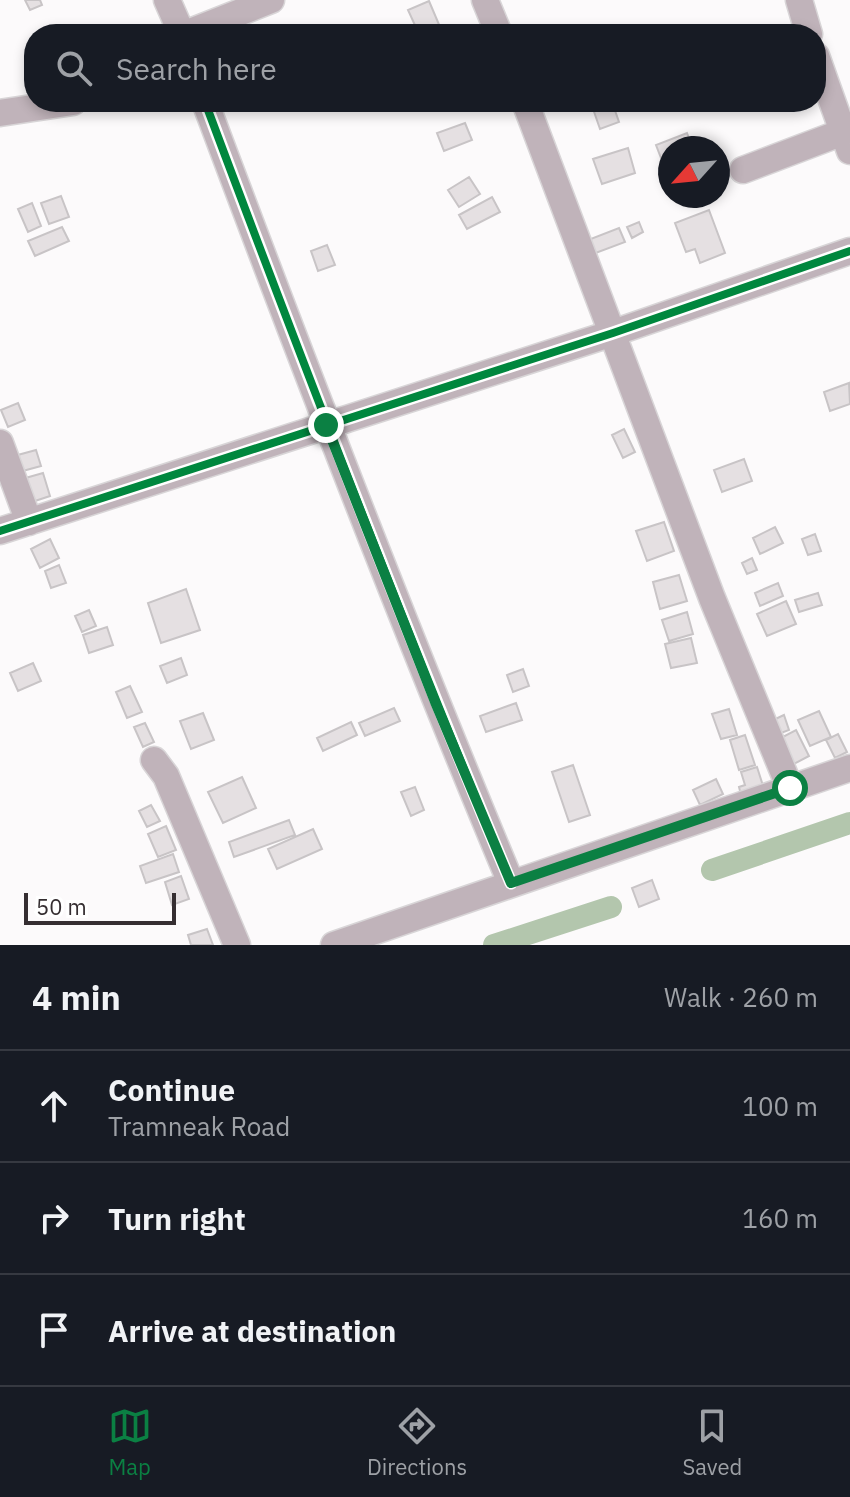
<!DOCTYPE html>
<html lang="en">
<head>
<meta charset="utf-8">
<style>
  body { margin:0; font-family:"IBM Plex Sans",sans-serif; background:#242831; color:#f1f3f6 }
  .compass { position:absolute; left:658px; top:136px; width:72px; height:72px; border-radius:50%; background:#171b24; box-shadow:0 4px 12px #0003; rotate:243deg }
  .scale { position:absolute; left:24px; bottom:20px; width:152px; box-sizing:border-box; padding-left:8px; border:4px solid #352e31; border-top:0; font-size:22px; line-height:28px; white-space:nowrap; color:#352e31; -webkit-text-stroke:6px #fff; paint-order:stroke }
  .stop { position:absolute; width:24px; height:24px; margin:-18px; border:6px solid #0b8043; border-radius:50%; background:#fff }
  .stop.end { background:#0b8043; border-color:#fff; box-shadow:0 2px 8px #0008 }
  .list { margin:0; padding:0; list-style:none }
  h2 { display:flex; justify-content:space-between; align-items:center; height:104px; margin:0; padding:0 32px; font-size:34px }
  h2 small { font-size:26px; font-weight:400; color:#9ea1a6 }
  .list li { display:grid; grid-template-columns:52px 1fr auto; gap:24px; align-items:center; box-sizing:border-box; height:112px; padding:0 32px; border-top:2px solid #363941 }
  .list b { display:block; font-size:30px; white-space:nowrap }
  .list p { margin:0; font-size:26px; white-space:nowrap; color:#9ea1a6 }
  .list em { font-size:26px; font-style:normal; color:#9ea1a6 }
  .icon { flex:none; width:44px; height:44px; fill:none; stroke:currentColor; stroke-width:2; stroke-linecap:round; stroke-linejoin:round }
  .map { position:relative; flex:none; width:850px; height:945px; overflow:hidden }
  .search { position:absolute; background:#171b24; box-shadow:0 4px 12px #0003; left:24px; right:24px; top:24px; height:88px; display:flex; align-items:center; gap:20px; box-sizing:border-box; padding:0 28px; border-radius:32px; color:#9ea1a6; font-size:30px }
  .sheet { height:440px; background:#171b24 }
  nav { display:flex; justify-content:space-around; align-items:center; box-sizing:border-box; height:112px; border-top:2px solid #363941; background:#171b24; font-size:22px; color:#9ea1a6 }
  nav a { display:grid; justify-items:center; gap:4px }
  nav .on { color:#0b8043 }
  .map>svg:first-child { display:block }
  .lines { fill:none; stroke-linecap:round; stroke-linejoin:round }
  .canal { stroke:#b3c6ad; stroke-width:22 }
  .building { fill:#e5e0e2; stroke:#c8c4c6; stroke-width:2 }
  .minor-casing { stroke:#d8d5d7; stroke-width:29 }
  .minor { stroke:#c0b3ba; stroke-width:26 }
  .cycleway-casing { stroke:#fff; stroke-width:13 }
  .cycleway { stroke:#00873e; stroke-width:8 }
  .route { stroke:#0b8043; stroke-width:10 }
</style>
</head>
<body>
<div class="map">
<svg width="850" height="945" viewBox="0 0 850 945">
  <rect width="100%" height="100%" fill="#fcfafb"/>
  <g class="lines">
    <path class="canal" d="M712,870L850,823
      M494,945L611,907"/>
  </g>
  <path class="building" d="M25,0H40L42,5L30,10Z
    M429,1L440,27L419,34L408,10Z
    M612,102L619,122L600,129L591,103Z
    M465,123L472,140L444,151L437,133Z
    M687,133L692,146L670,148V154L661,158L656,145Z
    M628,148L635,173L602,184L593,159Z
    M469,177L480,194L459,207L448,190Z
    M61,196L69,217L49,224L41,203Z
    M492,197L500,212L467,229L459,215Z
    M32,203L41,226L28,232L18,209Z
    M709,210L725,253L700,263L695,249L686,252L675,223Z
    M639,222L643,232L632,238L627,227Z
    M62,227L69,241L35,256L28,241Z
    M619,228L625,242L593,254L588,240Z
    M327,245L335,265L318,271L311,251Z
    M849,383L850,404L830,411L824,392Z
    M18,403L25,420L8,427L1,410Z
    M624,429L635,452L623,458L612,435Z
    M36,450L41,466L19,472L14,456Z
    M744,459L752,481L722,492L714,470Z
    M43,473L50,496L29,503L22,479Z
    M664,522L674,551L647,561L636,531Z
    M775,527L783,543L760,554L753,538Z
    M815,534L821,551L808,555L802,539Z
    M50,539L59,558L40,568L31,549Z
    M752,558L757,570L747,574L742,563Z
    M59,565L66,583L51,588L45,571Z
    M679,575L687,601L660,609L653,582Z
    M778,583L783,596L760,606L755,593Z
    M186,589L200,630L161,643L148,603Z
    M818,593L822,605L799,612L795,600Z
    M786,601L796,624L767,636L757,614Z
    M89,610L96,626L82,632L75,616Z
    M687,612L693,634L669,641L662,620Z
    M107,627L113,645L89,653L83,635Z
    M691,638L697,663L671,668L665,644Z
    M181,658L187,675L167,683L160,666Z
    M33,663L41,681L18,691L10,673Z
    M523,669L529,686L513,692L507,675Z
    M130,686L142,712L127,718L116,692Z
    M516,703L522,720L486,732L480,716Z
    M394,708L400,721L365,736L359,723Z
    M729,709L737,735L721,739L712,714Z
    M819,711L831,737L810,746L798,720Z
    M203,713L214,740L191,749L180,721Z
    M784,715L789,730L776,735L771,721Z
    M351,722L357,735L323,751L317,738Z
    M145,723L154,742L143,747L134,727Z
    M796,730L809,756L790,766L777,740Z
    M838,734L847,752L835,758L826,740Z
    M745,735L755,765L739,770L730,740Z
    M573,765L590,815L569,822L552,772Z
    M757,767L765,792L742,799L739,787L745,785L741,772Z
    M242,777L256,808L223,823L208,792Z
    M716,779L723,794L700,805L693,790Z
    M415,787L424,810L411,816L401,792Z
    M151,805L160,821L147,827L139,811Z
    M289,820L295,835L234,857L229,842Z
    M166,826L176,850L158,857L148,834Z
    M313,829L322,849L277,869L268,849Z
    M173,854L179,872L146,883L140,866Z
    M181,876L189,899L172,905L165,882Z
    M652,880L659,899L639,907L632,888Z
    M207,929L213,945H191L188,935Z"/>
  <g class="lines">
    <g class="minor-casing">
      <path id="minor" d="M167,0L182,34
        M485,0L499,34
        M799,0L809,34
        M185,34L271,0
        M816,56L850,151
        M205,102C303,364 403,625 511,883
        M525,102L712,598L790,788
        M0,113L73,102
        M743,170L843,132
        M0,443L29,522
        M0,531L613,333L850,251
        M154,760L166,776L237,945
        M334,945L850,768"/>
    </g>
    <use href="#minor" class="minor"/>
    <g class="cycleway-casing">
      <path id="cycleway" d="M205,102C303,364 403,625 511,883
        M0,531L613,333L850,251"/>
    </g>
    <use href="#cycleway" class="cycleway"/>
  </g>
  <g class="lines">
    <path class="route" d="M326,425L435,702L511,883L790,788"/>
  </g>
</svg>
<svg class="compass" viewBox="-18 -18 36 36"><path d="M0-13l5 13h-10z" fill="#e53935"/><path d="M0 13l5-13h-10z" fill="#9ea1a6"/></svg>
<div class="scale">50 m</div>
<div class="stop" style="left:790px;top:788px"></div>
<div class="stop end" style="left:326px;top:425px"></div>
<div class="search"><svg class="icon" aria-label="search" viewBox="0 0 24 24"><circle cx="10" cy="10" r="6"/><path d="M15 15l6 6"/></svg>Search here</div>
</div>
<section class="sheet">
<h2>4 min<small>Walk · 260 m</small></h2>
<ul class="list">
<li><svg class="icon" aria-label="ahead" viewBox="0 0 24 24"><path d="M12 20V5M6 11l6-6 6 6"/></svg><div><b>Continue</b><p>Tramneak Road</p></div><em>100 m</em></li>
<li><svg class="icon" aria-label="right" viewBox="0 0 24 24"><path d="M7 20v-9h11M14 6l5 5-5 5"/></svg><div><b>Turn right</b></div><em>160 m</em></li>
<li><svg class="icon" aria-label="arrive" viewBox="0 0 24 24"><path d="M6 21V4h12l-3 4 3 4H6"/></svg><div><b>Arrive at destination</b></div></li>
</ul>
</section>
<nav>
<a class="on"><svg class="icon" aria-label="map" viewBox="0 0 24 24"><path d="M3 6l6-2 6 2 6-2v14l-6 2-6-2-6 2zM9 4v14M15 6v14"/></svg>Map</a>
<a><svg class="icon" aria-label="directions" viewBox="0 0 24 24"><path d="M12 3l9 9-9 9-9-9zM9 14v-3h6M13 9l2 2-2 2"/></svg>Directions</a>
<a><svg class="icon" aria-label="saved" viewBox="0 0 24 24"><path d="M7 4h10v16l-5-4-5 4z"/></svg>Saved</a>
</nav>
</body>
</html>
